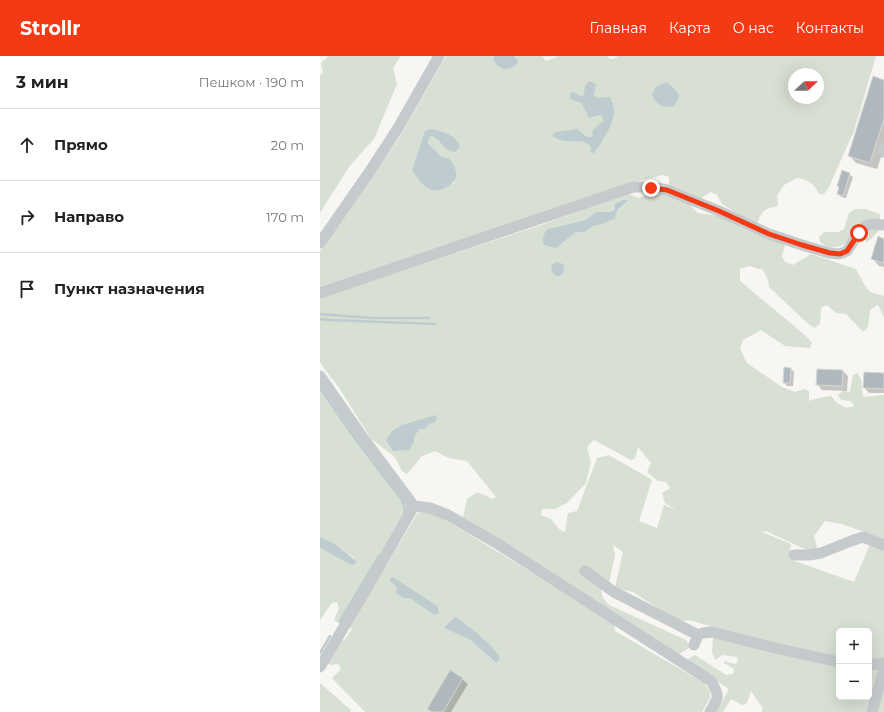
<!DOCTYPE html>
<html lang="ru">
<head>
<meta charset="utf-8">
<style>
  body { margin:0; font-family:Montserrat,sans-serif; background:#f2f2f2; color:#222 }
  .controls { position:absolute; right:12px; bottom:12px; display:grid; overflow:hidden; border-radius:6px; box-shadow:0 4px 16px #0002 }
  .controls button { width:36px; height:36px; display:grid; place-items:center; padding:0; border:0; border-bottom:1px solid #e0e0e0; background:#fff; color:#222; font:20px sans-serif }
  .compass { position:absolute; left:468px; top:12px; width:36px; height:36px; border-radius:50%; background:#fff; box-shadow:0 4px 16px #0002; rotate:69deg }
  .stop { position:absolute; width:12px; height:12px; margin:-9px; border:3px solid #f43a15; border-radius:50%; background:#fff }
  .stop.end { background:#f43a15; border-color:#fff; box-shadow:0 1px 4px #0008 }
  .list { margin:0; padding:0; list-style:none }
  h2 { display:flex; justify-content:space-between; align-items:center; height:52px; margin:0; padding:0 16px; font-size:17px }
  h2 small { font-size:13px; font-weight:400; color:#767676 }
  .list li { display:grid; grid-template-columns:26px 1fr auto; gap:12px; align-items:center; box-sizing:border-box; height:72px; padding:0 16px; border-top:1px solid #e0e0e0 }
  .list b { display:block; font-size:15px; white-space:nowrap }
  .list em { font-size:13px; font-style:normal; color:#767676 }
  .icon { flex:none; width:22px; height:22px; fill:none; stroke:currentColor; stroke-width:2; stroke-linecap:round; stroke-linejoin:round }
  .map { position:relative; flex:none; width:564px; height:656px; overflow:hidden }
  header { display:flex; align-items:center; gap:24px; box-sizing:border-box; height:56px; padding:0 20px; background:#f43a15; color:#fff }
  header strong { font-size:19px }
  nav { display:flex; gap:22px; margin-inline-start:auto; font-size:14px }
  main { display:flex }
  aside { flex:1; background:#fff }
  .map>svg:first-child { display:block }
  .green { fill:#d8dfd3; fill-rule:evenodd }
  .water { fill:#beccd0 }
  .shadow { fill:#0003 }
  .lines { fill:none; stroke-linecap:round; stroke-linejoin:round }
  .stream { stroke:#beccd0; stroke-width:2.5 }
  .building { fill:#aeb8bd; stroke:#d8d8d5 }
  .minor { stroke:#c5cacd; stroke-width:11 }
  .route { stroke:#f43a15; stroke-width:5 }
</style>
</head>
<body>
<header>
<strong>Strollr</strong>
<nav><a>Главная</a><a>Карта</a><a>О нас</a><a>Контакты</a></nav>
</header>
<main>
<aside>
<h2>3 мин<small>Пешком · 190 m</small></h2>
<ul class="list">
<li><svg class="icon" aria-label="ahead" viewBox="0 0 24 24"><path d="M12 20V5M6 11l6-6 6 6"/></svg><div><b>Прямо</b></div><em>20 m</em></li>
<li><svg class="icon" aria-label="right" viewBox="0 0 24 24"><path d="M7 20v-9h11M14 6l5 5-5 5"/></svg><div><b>Направо</b></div><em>170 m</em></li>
<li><svg class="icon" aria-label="arrive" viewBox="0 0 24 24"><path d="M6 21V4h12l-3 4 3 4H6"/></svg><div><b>Пункт назначения</b></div></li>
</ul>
</aside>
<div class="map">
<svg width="564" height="656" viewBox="0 0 564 656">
  <rect width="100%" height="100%" fill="#f7f6f2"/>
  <path class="green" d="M8,0H81L73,12L77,28L54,83L29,111L0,157V19L3,17L1,8L2,5L6,3Z
    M126,0H174L173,3L198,5L194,0H222L226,5L237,1V0H287L290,3H294L298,0H556L534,75L508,133L504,138H499C493,126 490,125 477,122L464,129L457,139L458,150C444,153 442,154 437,168L427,164L402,148L397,139L391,136L381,142L349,130V121L343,119L310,127L0,235V195L79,82ZM474,18H498V42H474ZM276,30L274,39L277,42H281L294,56L286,79L276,95L274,97H271L270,95L271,91C262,82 256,87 246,85C242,85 238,83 233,81L261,77L270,81L273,80L284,65L281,60L278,59L273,62L267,59L261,47L254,45V36L257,38L262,40ZM109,73L123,90L115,82L111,80L109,82L108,87L121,100L130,103L135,111L137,121L133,128L92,114Z
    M339,135L368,147L378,157L400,160L426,174L465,189L462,200L465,206L473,209L491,198L536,213L544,228L550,236L564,240V261L558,249L550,254L548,271L543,276L526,258L516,257L507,249L501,252L500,268L494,272L485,265L449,231L448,224L443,214L429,210L420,213V225L485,279L492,287L490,292L465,290L441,274L423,284L420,293L427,307L462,331L475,336L484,333L489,335V345L499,342L511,340L517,347L526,352L534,350L531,345L521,344L518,339L523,335L530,336L533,319L537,317L541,323L543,341L564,339V483L522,468L505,465L494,480L497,491L493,497L446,475L442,476L471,488L469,503L534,526L550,488L564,493V656H442V651L431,635L427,647L422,649L411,643L403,656H396L409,633L369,607V602L375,599L406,619L413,618L414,613L404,607V605L415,608L418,606L417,601L402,599L395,604L392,596L393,582L430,583L370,564L364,565L362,568L313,536L295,532L303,496L293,489L295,499L288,532L281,533L283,542L289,549L366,584L370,591L358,599L143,461L147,443L157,436L173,443L176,441L147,405L129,402L115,395L102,400L87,418L82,415L75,401L51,383L20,333L3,311L0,306V242L221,169L307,137L318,142ZM309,145L283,168L273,170L265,176H256L236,192L228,173L265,164L276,156H289ZM109,368L105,373H100L94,381L82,369ZM274,384L311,404L315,403L318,391L331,407L327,416L338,425L346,426L350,432L342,437L345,447L356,454L344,449L337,472L319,465L332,424L289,399L277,402L257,455L248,457L245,476L240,474L231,463L221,459L222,453H235L247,447L266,427L271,406L267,391ZM519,575H549V641H519Z
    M535,153H545L560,158V163H552L527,186L521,190L509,192L500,186L499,181L504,176H518L524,173L529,157Z
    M548,172L560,174C555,178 552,183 546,186L544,183L543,178Z
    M0,325L91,451L20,568L14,564L19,552L17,546L12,547L0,564V492L29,508L35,503L15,488L0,481Z
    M104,455L116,458L294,567L295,575L384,627L390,635V642L382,656H123L130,614L107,653L112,656H45L12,622L21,613L18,608L11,609L6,607L19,582L24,585L32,573L30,570L97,458ZM135,560L175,607L150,584L124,572Z
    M0,627L31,654V656H0Z"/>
  <path class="water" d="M174,0H194L198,5L197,8L191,12L183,13L177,9L173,3Z
    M268,26H272L276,29L274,39L277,42L290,41C292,46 294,51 294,57C292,71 283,84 276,95L274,97H271L270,95L271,91C262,82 256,87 246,85C242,85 238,83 233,81V78L236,76L257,73L266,80L270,81L273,80L272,76L278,69L284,65L281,60C277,59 274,62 269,62L261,47L254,45L250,42V37L254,36L257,38L262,40L264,38L265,30Z
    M347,26L359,38L358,44L354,50C341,52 338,50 332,39L336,31Z
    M109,73C120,74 137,79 140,91L135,96C124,95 121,84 111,80L109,82L108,87L121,100L130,103L135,111L137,121C133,127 131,129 125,132C109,140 100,126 92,114L105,75Z
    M303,144H309L297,155L295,162L283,168L273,170L265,176H256L236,192L224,189C222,182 223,178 228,173L265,164L276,156H289L294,154L295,148Z
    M237,206L243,208C245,214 244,216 240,220H236L231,214L232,209Z
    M116,359L117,363L115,366L109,368L105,373H100L94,381V386L89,394L73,395L66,384L72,375L82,369Z
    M0,481L15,488L35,504L36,507L33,509L29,508L0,492Z
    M73,521L117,550L119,557L114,559L90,542H83L76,537L77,531L70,525V522Z
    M135,560C146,569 176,590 180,603L176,607L150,584L124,572Z"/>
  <path class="shadow" d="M564,25V92L557,113L536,107L529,99Z
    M529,118L533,121L526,142L521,141L518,138Z
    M564,184V211L559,210L552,202Z
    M471,313L474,316L473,330H467L464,326Z
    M523,315L528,320L527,335L502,334L497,328Z
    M564,318V337H549L544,331Z
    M142,623L148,628L131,656H111L108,653Z"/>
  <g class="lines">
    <path class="stream" d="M0,258L51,262H109
      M0,263L10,264L115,268
      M0,332L36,384L82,444C84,449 86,452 84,458
      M20,565L59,500
      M0,597L10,580"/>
  </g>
  <path class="building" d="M553,20L564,24V63L550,107L528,100Z
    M522,114L530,117L523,140L517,138L519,131L517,130Z
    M558,180L564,183V207L551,203Z
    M464,311L471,312L470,327H463Z
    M497,313L523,314L522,330L496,329Z
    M544,316L564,317V333L543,332Z
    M130,614L143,622L123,656H112L107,653Z"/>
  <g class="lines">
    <path class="minor" d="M563,96L564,92
      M0,187L50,115L78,72L119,0
      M0,237L313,131H331L347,134L399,155L449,178L482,189L509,197L520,198L527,195L539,177L545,170L552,168L564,169
      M0,320L41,379L94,450L110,452L128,459L178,488L391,625C400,640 399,641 390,656
      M474,499H489L501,497L531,485L543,481L564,489
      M265,515L294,536L378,579
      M374,589L378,579L383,577L392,576L455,592L519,606
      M549,609L564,607
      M0,611L47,532L94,450
      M552,656L564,613"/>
  </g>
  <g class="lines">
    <path class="route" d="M331,132L347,134L399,155L449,178L482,189L510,197L520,198L527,195L539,177"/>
  </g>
</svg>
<div class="controls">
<button>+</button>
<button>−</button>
</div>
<svg class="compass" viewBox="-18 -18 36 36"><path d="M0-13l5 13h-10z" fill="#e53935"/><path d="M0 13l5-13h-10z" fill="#767676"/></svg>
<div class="stop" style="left:539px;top:177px"></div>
<div class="stop end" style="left:331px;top:132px"></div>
</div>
</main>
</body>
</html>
